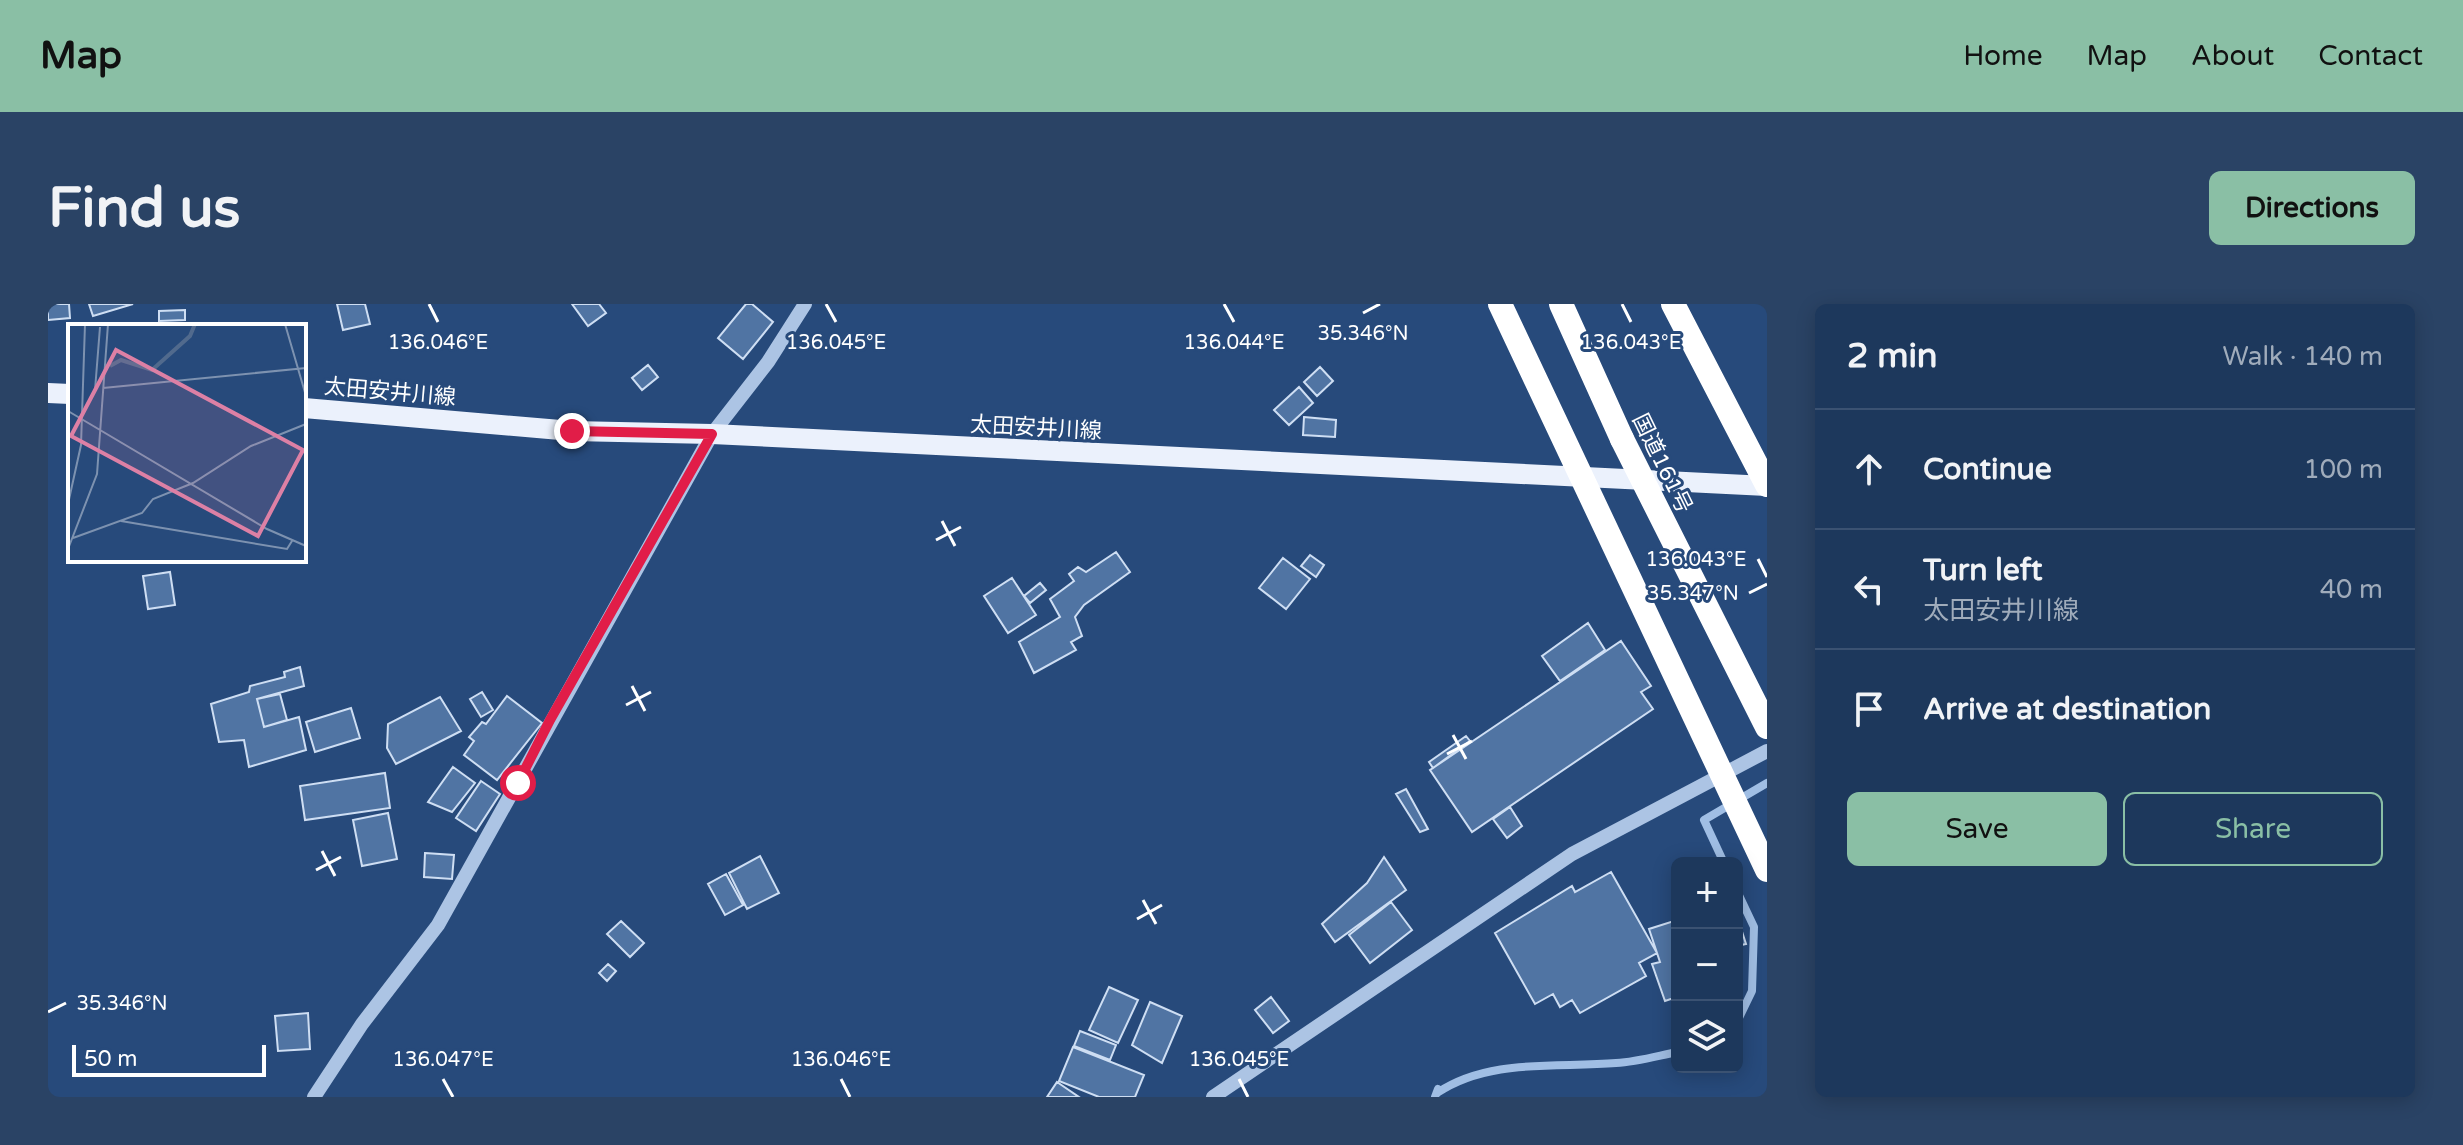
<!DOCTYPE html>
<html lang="en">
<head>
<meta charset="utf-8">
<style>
  body { margin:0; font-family:"Varela Round","Noto Sans JP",sans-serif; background:#2a4365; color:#f1f3f6 }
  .controls { position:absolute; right:24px; bottom:24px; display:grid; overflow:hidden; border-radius:12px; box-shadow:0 4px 20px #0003 }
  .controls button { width:72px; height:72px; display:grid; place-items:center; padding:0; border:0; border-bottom:2px solid #3b5272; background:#1d385c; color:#f1f3f6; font:40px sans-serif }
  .scale { position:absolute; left:24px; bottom:20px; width:194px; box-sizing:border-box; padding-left:8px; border:4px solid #fff; border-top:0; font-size:22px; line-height:28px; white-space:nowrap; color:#fff; -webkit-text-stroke:6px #274a7b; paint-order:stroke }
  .stop { position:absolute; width:24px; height:24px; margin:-18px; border:6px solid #e11d48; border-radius:50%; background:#fff }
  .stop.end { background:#e11d48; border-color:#fff; box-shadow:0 2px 8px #0008 }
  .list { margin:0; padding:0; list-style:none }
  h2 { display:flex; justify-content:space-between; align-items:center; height:104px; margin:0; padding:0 32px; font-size:34px }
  h2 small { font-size:26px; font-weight:400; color:#a0acbb }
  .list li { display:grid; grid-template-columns:52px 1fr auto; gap:24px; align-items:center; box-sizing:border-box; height:120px; padding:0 32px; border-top:2px solid #3b5272 }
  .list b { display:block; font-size:30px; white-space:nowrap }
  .list p { margin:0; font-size:26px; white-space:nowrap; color:#a0acbb }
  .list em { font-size:26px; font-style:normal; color:#a0acbb }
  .actions { display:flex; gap:16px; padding:24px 32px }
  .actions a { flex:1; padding:18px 0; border:2px solid #8abfa5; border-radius:12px; text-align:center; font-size:28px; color:#8abfa5 }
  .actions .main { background:#8abfa5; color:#111 }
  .icon { flex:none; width:44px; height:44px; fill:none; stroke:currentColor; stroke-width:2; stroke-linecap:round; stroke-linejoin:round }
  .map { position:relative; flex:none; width:1719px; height:793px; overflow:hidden; border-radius:12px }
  header { display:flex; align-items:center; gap:48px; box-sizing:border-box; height:112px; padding:0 40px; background:#8abfa5; color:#111 }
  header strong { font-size:38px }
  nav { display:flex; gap:44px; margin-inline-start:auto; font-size:28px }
  .intro { display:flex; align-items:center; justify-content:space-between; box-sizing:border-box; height:192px; padding:0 48px }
  h1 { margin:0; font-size:56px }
  .button { padding:20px 36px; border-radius:12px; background:#8abfa5; color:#111; font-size:28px; font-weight:700 }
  main { display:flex; gap:48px; padding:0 48px }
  aside { flex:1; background:#1d385c; border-radius:12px; box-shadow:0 4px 20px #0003 }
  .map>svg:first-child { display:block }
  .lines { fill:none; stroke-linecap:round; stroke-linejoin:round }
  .stream { stroke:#a0bee4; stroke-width:8 }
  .building { fill:#5074a3; stroke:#cedef3; stroke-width:2 }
  .minor { stroke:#acc4e4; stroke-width:14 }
  .major { stroke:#ebf1fc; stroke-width:20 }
  .highway { stroke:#fff; stroke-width:24 }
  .highway-bridge { stroke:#fff; stroke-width:24 }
  .route { stroke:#e11d48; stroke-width:10 }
  .ticks { fill:none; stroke:#fff; stroke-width:3 }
  .labels { text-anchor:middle; stroke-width:6; stroke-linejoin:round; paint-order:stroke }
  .street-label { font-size:22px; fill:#fff; stroke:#274a7b }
  .inset-river { fill:none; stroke:#516a8d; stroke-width:4 }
  .inset-road { fill:none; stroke:#7d92b0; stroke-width:2 }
  .view { fill:#dd80a5; fill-opacity:0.15; stroke:#dd80a5; stroke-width:4 }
  .inset-edge { fill:none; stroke:#fff; stroke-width:4 }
  .ticks-label { font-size:20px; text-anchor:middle; fill:#fff; stroke:#274a7b; stroke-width:6; stroke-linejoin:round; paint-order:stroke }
</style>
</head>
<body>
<header>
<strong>Map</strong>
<nav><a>Home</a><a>Map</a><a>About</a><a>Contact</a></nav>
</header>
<div class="intro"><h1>Find us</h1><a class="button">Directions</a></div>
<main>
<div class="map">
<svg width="1719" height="793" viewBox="0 0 1719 793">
  <rect width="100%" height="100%" fill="#274a7b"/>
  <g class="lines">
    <path class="stream" d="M1676,559L1656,516L1719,479
      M1689,587L1706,623L1704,687L1689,718
      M1387,793L1390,785L1389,789C1441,754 1508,764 1568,759C1589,758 1609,752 1629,748"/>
  </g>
  <path class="building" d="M0,0H21L22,14L0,16Z
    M41,0H85L45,12Z
    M289,0H317L322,20L295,26Z
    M524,0H551L558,9L540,22Z
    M698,0H704L725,18L695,55L670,34Z
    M137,6V16L111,17V7Z
    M600,61L610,73L594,86L584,74Z
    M1272,63L1285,77L1269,92L1256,78Z
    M1251,83L1265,99L1241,121L1226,106Z
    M1256,113L1288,116L1287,133L1255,131Z
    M1068,248L1082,268L1036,301L1027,313L1034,332L1023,338L1028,346L986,369L971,338L1012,313L1002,295L1026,277L1021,270L1030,263L1038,268Z
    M1262,251L1276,261L1268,273L1253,262Z
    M1235,254L1262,275L1238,305L1211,284Z
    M122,268L127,301L100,305L95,272Z
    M964,274L988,311L960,329L936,292Z
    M992,279L998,286L982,299L976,292Z
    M1540,319L1557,346L1512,377L1494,352Z
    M1573,337L1603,382L1593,388L1605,405L1424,528L1382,466Z
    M252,363L256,382L209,395L216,423L251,413L258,446L201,463L196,436L171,438L163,400L201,388L202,382L237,373L236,368Z
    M434,388L445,406L433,413L422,395Z
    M232,390L239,416L216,423L209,395Z
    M459,392L494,419L449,476L416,451L426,437L421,433L434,418L438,420Z
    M392,393L413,427L348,460L339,444L340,420Z
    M303,404L312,434L267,448L258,418Z
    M1418,432L1422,437L1385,464L1381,458Z
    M405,463L427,479L404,508L380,498Z
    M337,469L342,504L257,516L252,482Z
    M433,477L452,490L428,527L408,514Z
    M1358,485L1380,525L1372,528L1348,490Z
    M1462,503L1474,522L1459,534L1445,515Z
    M340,509L349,555L314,562L305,516Z
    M377,549L406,551L404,575L376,573Z
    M712,552L731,589L699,605L681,569Z
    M1336,553L1358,586L1287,638L1274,620L1319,579Z
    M1563,568L1609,649L1591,659L1598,672L1532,709L1524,696L1512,703L1505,690L1487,700L1447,629L1524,582L1527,588Z
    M678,570L695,601L677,611L660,580Z
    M1343,598L1364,626L1322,659L1301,631Z
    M1689,612L1698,640L1689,642Z
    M1629,616V693L1617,697L1604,660L1612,658L1601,625Z
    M573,617L596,639L582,653L559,630Z
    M560,660L568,667L559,677L551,669Z
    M1061,683L1090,696L1070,739L1041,726Z
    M1223,693L1241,717L1225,729L1207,706Z
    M1102,698L1134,712L1114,759L1084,741Z
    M260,709L262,745L230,747L227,712Z
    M1032,727L1068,741L1062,756L1026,742Z
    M1025,743L1096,771L1087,793H1051L1011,777Z
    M1009,778L1031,793H999Z"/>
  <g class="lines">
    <path class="minor" d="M266,793L314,720L390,621L664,130L720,58L757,0
      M1165,793L1524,550L1719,447"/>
    <path class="major" d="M0,89L22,90
      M256,104L524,127L664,130L1719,182"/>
    <path class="highway" d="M1452,0L1719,566
      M1513,0L1574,135
      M1625,0L1719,181"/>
    <path class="highway-bridge" d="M1574,135L1719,423"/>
  </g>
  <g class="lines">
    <path class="route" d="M470,479L502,416L664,130L524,127"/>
  </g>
  <path class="ticks" d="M381,0L390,18M778,0L788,18M1176,0L1186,18M1574,0L1583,18M1315,9L1332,0M894,217L907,242M888,236L913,223M1710,255L1719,273M1701,289L1719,280M584,382L597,407M578,401L603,388M1405,431L1418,455M1399,450L1424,437M274,547L287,572M268,566L293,553M1095,596L1108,620M1089,615L1114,601M0,708L18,699M395,775L405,793M793,775L802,793M1191,775L1200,793"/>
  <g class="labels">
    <g class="street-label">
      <text transform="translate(342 87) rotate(5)" y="8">太田安井川線</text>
      <text transform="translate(988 123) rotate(3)" y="8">太田安井川線</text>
      <text transform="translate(1615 159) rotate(64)" y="8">国道161号</text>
    </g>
  </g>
  <g transform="translate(20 20)">
    <rect width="238" height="238" fill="#274a7b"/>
    <path class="inset-river" d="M42,42L53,36L84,46L122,12L127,0"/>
    <path class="inset-road" d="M217,0L238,72M35,64L238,44M27,66L32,3M0,87L199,205L238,222M0,180L13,121L17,0M53,197L219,225L224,217M5,214L74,189L85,175L125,159L183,122L238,100M0,225L29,150L40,0"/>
    <path class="view" d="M48,26L235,126L190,212L3,112Z"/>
    <rect width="238" height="238" class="inset-edge"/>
  </g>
  <g class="ticks-label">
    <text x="1315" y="36">35.346°N</text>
    <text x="788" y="45">136.045°E</text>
    <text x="1186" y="45">136.044°E</text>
    <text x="1583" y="45">136.043°E</text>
    <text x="390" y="45">136.046°E</text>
    <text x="1648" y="262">136.043°E</text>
    <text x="1645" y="296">35.347°N</text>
    <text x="74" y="706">35.346°N</text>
    <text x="395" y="762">136.047°E</text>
    <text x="793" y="762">136.046°E</text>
    <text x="1191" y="762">136.045°E</text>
  </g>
</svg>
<div class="controls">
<button>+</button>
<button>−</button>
<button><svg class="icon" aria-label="layers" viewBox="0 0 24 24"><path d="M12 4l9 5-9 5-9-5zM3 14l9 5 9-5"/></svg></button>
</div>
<div class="scale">50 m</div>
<div class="stop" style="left:470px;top:479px"></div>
<div class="stop end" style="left:524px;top:127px"></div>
</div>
<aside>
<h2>2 min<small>Walk · 140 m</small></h2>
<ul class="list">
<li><svg class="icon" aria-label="ahead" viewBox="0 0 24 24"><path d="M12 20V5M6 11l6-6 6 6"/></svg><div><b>Continue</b></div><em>100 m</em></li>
<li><svg class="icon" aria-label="left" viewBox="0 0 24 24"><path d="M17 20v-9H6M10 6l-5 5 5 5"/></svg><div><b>Turn left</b><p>太田安井川線</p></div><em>40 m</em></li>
<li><svg class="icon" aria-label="arrive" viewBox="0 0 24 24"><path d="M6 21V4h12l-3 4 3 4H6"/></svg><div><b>Arrive at destination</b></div></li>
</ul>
<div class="actions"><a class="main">Save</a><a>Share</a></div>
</aside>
</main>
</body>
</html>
